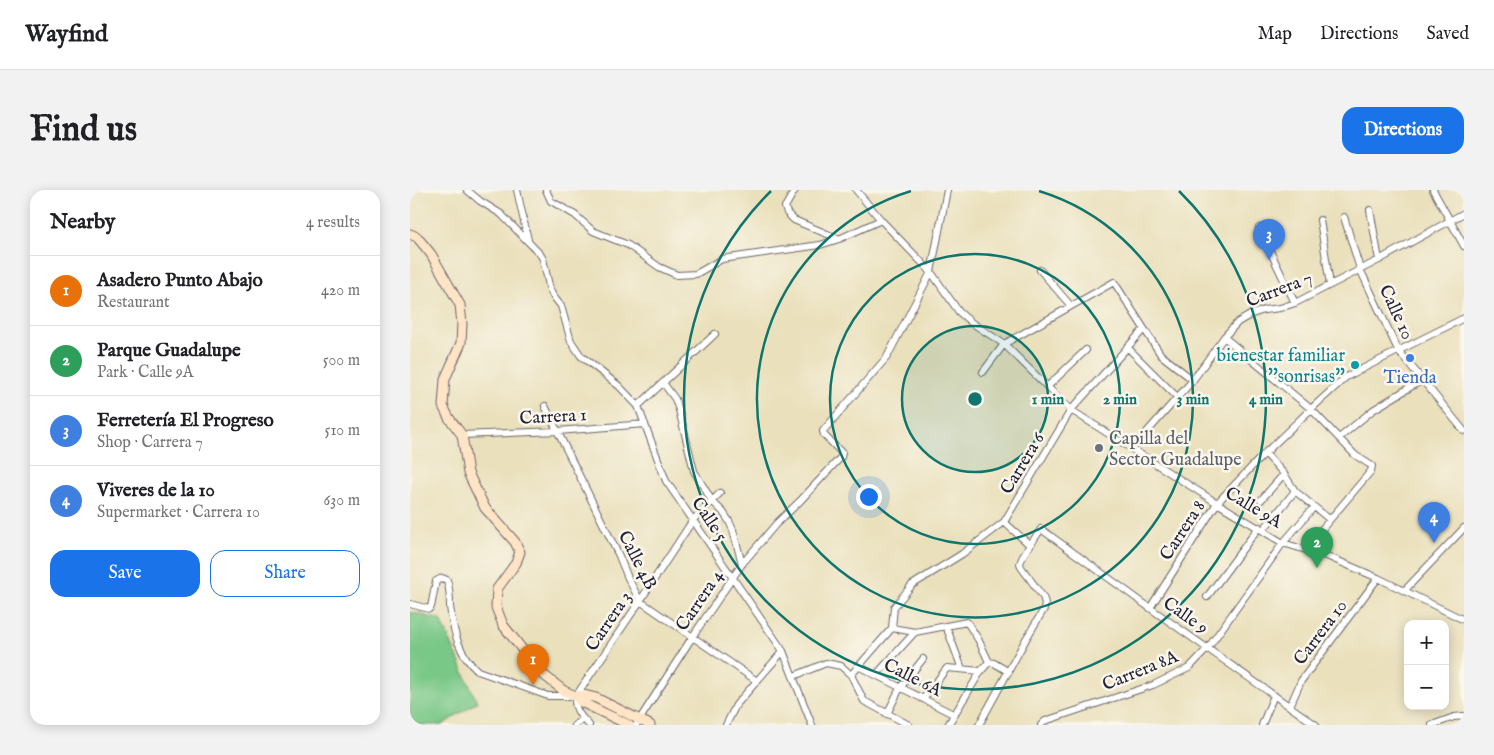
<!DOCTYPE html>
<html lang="en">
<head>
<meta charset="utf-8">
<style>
  body { margin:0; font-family:"IM FELL English",serif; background:#f2f2f2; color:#202124 }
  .controls { position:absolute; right:15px; bottom:15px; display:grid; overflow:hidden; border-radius:10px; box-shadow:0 2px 12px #0003 }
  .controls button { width:45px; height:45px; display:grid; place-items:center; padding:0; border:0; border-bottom:1px solid #e0e0e0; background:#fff; color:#202124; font:25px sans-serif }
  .you { position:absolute; left:458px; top:306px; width:18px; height:18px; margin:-12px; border:4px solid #fff; border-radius:50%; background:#1a73e8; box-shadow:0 0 0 8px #1a73e833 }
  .badge { display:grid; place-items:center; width:32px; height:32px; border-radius:50%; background:#1a73e8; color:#fff; font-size:16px; font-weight:700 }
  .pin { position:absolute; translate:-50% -41px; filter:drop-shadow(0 1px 2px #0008) }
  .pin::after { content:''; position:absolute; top:26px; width:18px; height:15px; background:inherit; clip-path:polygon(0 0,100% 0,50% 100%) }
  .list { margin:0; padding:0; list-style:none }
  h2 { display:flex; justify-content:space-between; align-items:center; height:65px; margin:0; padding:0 20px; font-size:21px }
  h2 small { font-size:16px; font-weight:400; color:#757577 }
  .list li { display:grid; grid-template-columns:32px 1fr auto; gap:15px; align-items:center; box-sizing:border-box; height:70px; padding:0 20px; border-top:1px solid #e0e0e0 }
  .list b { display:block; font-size:19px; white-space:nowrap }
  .list p { margin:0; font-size:16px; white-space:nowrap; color:#757577 }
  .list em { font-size:16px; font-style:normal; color:#757577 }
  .actions { display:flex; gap:10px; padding:15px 20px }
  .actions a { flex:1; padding:11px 0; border:1px solid #1a73e8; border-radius:15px; text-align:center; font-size:18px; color:#1a73e8 }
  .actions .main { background:#1a73e8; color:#fff }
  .map { position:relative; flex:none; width:1054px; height:535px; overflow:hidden; border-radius:15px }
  header { display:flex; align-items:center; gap:30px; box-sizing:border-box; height:70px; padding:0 25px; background:#fff; border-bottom:1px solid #e0e0e0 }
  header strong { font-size:24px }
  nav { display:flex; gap:28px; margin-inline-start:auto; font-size:18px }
  .intro { display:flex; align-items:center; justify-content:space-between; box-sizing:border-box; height:120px; padding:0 30px }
  h1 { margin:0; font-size:35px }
  .button { padding:12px 22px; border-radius:15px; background:#1a73e8; color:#fff; font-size:18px; font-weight:700 }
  main { display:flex; gap:30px; padding:0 30px }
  aside { flex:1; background:#fff; border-radius:15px; box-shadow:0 2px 12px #0003 }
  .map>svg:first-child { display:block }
  .green { fill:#7ac887; stroke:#4e7561 }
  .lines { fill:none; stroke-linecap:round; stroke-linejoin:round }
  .street-casing { stroke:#686468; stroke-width:8 }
  .secondary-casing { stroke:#686468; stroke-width:11 }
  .street { stroke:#fff; stroke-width:6 }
  .secondary { stroke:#ffe4c6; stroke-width:9 }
  .ring { fill:none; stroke:#0f766e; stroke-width:2.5 }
  .shop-dot { fill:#3f7fe0; stroke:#fbf7ec; stroke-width:2 }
  .culture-dot { fill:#0f9aa8; stroke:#fbf7ec; stroke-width:2 }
  .worship-dot { fill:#6b7280; stroke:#fbf7ec; stroke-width:2 }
  .labels { text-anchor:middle; stroke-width:5; stroke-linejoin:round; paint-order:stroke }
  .street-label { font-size:18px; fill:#22223b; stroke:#fbf7ec }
  .culture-label { font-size:18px; fill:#0d838f; stroke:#fbf7ec; text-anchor:end }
  .shop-label { font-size:18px; fill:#366cbe; stroke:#fbf7ec }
  .worship-label { font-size:18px; fill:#5b616d; stroke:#fbf7ec; text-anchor:start }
  .centre { fill:#0f766e; stroke:#fbf7ec; stroke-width:2.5 }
  .ring-label { font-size:15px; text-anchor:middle; font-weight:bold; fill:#0f766e; stroke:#fbf7ec; stroke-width:5; stroke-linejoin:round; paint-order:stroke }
</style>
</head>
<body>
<header>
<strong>Wayfind</strong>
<nav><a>Map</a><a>Directions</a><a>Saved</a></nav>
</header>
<div class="intro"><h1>Find us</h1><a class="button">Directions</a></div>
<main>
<aside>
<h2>Nearby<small>4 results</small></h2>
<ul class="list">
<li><span class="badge" style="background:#e8710a">1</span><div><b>Asadero Punto Abajo</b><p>Restaurant</p></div><em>420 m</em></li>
<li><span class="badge" style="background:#2e9e5b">2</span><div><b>Parque Guadalupe</b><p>Park · Calle 9A</p></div><em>500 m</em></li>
<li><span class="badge" style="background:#3f7fe0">3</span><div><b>Ferretería El Progreso</b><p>Shop · Carrera 7</p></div><em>510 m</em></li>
<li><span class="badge" style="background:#3f7fe0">4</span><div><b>Viveres de la 10</b><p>Supermarket · Carrera 10</p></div><em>630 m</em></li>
</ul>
<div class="actions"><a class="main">Save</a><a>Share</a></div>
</aside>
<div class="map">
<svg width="1054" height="535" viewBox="0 0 1054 535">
  <rect width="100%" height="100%" fill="#fbf7ec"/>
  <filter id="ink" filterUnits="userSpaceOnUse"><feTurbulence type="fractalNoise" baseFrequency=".02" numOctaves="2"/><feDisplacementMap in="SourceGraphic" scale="10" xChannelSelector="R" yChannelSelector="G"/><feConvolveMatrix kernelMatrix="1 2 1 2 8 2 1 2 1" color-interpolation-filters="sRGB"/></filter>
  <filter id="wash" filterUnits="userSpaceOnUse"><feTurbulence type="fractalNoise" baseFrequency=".0096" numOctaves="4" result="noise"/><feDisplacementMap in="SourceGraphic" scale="20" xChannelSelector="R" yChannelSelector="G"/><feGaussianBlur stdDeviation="1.12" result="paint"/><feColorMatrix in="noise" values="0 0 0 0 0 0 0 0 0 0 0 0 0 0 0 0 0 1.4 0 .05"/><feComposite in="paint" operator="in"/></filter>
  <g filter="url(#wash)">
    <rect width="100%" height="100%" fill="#eae0bc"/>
    <path class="green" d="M0,422L31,430L67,512L32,535H0Z"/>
  </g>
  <g filter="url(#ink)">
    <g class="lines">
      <g class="street-casing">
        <path id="street" d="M57,0L70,11L91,24L130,64L133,69L140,100L143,106L151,116L161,151L171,166L209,196L228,216L256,291L373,461L402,535
          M107,0L118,50
          M136,0L141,11L165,25L183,41L218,55L249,77L267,85L286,84L312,69L410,55L429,49
          M385,0L375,17L377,23L384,30L429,49L471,30L521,82L549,122L562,133L594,154L661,220L807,313L873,353L919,367L968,388L1054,430
          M446,0L471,30
          M1023,0L1054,56
          M960,20L969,70
          M934,27L950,79L988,160L1054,241
          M910,30L920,95
          M849,38L885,113
          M630,80L661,116
          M814,147L901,219L945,265L962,276L961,281L895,359
          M717,157L768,208
          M573,182L594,154L704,92L751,165L783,190
          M254,194L265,209L269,220L284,281L302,311L313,322L319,331L323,340L332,374
          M637,197L676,160
          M135,216L209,366L218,388L230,411L347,491
          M228,216L305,144
          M52,245L148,241L235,234
          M929,248L963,220L1012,190
          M722,259L783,190L814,147L828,132L842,124L854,120L870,118L885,113L969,70L1054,23
          M855,263L874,284L885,301L919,329
          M851,310L874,284
          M594,332L620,355
          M853,340L885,301
          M995,400L1054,338
          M797,407L849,337
          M0,414L19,419L21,417L26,391L32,388L37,390C40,399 40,407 40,417C43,440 49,466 68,481L138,506H165
          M740,418L807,313L855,263L901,219L936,187L1054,128
          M536,436L552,479
          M482,438L484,417L502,395L552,364L594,332L661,220L734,139
          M579,472L584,473L599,482
          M448,476L545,525
          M441,485L482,438L505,442L557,432L568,449L579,472
          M466,485L505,442
          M384,486L416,473L431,476L441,485L454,511L499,535
          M513,509L537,478L571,481
          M880,516L891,491L968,388
          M477,524L490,498L513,469
          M165,535L173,529
          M179,535C171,527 162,517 166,506L230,411L283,330L310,303
          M226,535L283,446L332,374L366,334L390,311L431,267L432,263L414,245L413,241L477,167L521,82L537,0
          M316,535L326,515L373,461
          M538,535L571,481L579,472
          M569,535L616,449L634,419L635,413L633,407L611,377L610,373L614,364L631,339L740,418L906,535
          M631,535L635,531L743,495L779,478L798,458L873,353L904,317
          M852,535L864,505
          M1022,535L1044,527L1054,526"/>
      </g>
      <g class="secondary-casing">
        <path id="secondary" d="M0,44L7,47L21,64L50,115L52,134L51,153L35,189L33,216L39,228L52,245L58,283L75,318L105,352L110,362L106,373L87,399L86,417L93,435L130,482L154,501L166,506L174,505L186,508L240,535
          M166,506L171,512L219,535"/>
      </g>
      <use href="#street" class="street"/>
      <use href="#secondary" class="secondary"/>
    </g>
  </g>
  <circle cx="565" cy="209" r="73" fill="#0f766e" fill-opacity=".12"/>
  <g class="ring">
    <circle cx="565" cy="209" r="73"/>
    <circle cx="565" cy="209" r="145"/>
    <path d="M629 1A218 218 0 1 1 501 1"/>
    <path d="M769 1A291 291 0 1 1 361 1"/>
  </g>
  <circle class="shop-dot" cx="1000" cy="168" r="5"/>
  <circle class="culture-dot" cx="945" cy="175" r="5"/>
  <circle class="worship-dot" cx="689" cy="258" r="5"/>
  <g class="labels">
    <g class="street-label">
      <text transform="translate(869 99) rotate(-21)" y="6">Carrera 7</text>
      <text transform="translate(987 122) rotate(65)" y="6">Calle 10</text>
      <text transform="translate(143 226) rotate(-3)" y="6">Carrera 1</text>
      <text transform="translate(612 273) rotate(-59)" y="6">Carrera 6</text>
      <text transform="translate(844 317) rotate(31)" y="6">Calle 9A</text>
      <text transform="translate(300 329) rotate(56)" y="6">Calle 5</text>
      <text transform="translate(772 340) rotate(-57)" y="6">Carrera 8</text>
      <text transform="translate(228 370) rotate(63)" y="6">Calle 4B</text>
      <text transform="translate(289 410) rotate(-56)" y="6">Carrera 4</text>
      <text transform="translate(776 425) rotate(35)" y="6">Calle 9</text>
      <text transform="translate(198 431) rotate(-56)" y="6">Carrera 3</text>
      <text transform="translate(910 442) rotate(-53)" y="6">Carrera 10</text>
      <text transform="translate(730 480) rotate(-22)" y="6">Carrera 8A</text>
      <text transform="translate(503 487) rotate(27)" y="6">Calle 6A</text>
    </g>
    <g class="culture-label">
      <text x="935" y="171">bienestar familiar<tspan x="935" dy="21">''sonrisas''</tspan></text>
    </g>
    <g class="shop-label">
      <text x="1000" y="193">Tienda</text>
    </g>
    <g class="worship-label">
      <text x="699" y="254">Capilla del<tspan x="699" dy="21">Sector Guadalupe</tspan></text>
    </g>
  </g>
  <circle cx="565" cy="209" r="8" class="centre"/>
  <g class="ring-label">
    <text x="638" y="214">1 min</text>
    <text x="710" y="214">2 min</text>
    <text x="783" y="214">3 min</text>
    <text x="856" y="214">4 min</text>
  </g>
</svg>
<div class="controls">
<button>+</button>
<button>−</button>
</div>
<div class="you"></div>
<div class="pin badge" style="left:123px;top:495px;background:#e8710a">1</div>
<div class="pin badge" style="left:907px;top:378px;background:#2e9e5b">2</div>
<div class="pin badge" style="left:859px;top:70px;background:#3f7fe0">3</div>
<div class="pin badge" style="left:1024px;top:353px;background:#3f7fe0">4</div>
</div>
</main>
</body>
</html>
